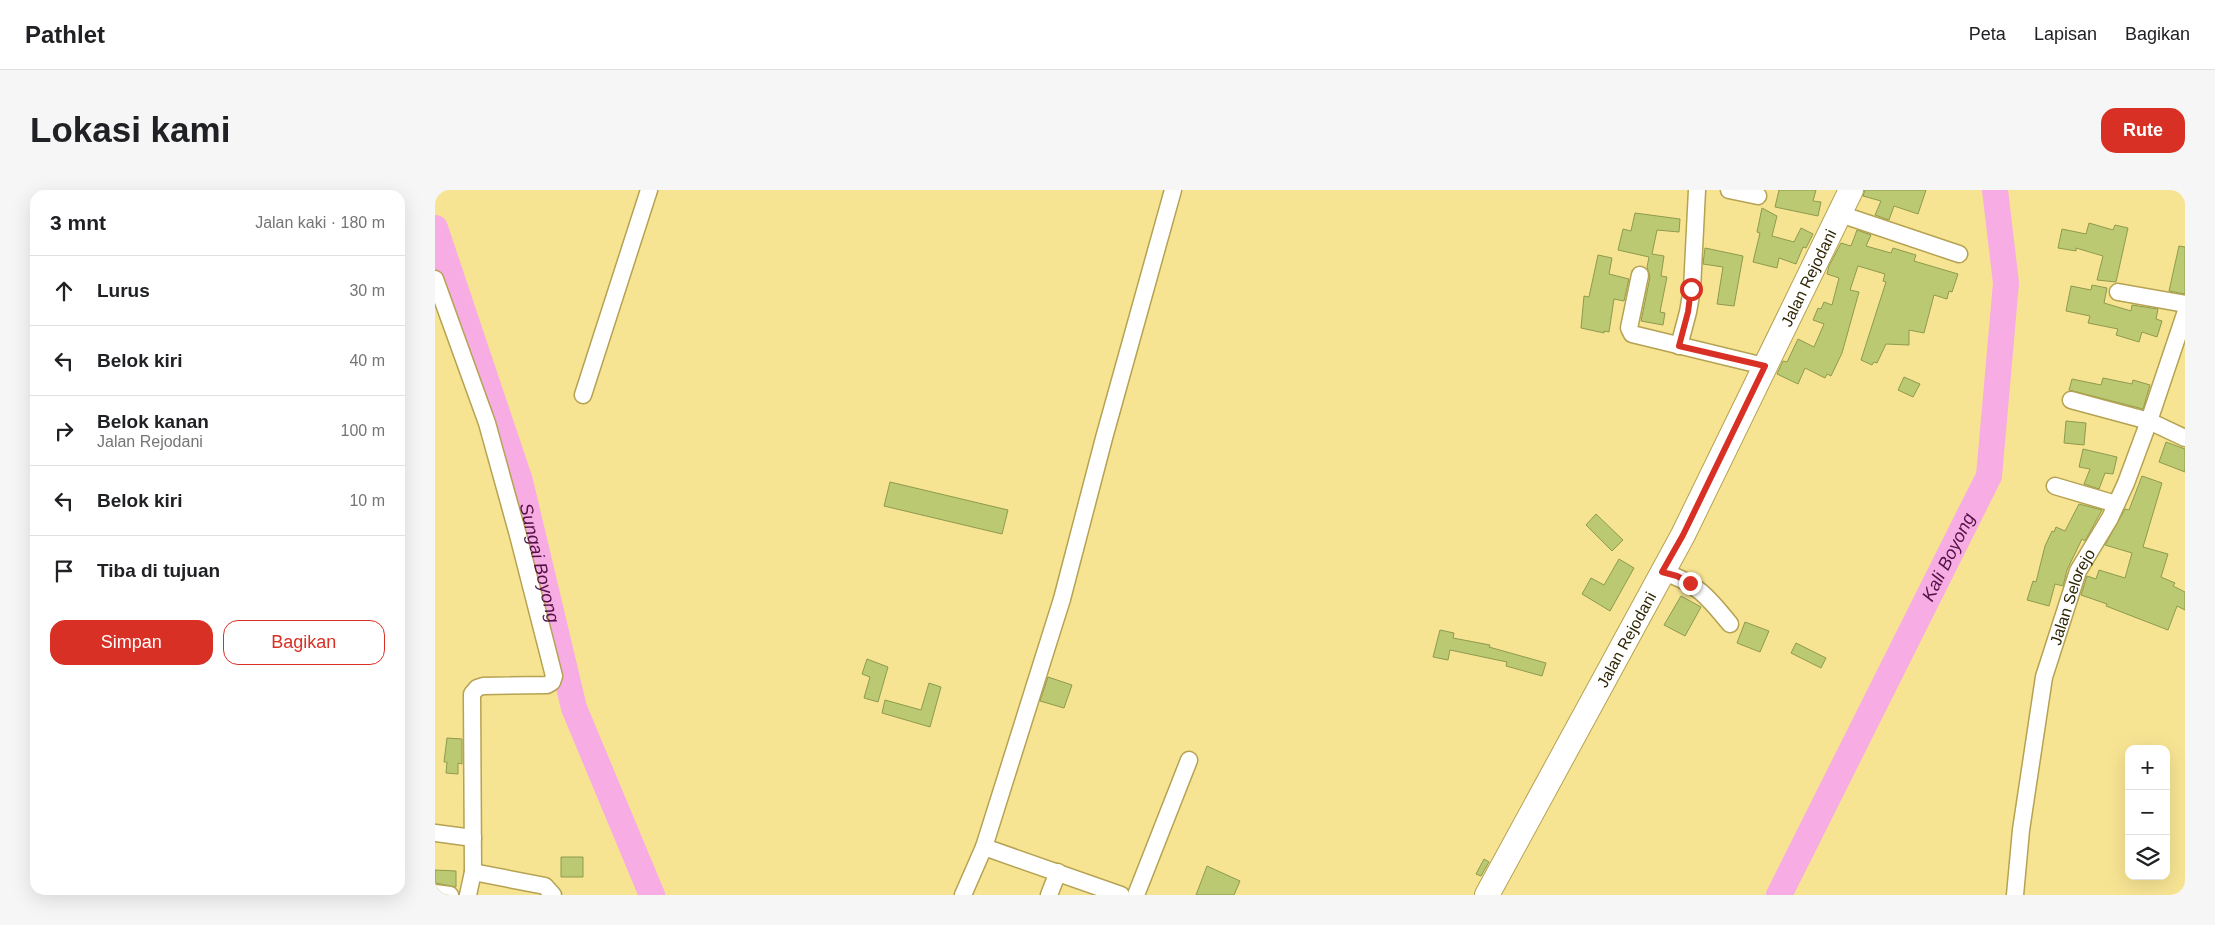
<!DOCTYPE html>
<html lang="id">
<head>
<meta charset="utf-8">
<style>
  body { margin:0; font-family:Helvetica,sans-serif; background:#f6f6f6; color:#202124 }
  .controls { position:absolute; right:15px; bottom:15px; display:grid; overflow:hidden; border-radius:10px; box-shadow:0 5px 20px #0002 }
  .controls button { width:45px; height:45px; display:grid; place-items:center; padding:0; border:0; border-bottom:1px solid #e0e0e0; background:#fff; color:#202124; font:25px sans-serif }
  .stop { position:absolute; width:15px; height:15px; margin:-11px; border:4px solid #d93025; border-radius:50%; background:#fff }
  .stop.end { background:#d93025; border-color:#fff; box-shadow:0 1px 5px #0008 }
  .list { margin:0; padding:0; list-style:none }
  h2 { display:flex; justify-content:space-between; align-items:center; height:65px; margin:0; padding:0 20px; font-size:21px }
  h2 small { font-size:16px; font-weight:400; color:#757577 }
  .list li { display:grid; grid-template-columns:32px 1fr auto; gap:15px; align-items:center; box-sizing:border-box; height:70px; padding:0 20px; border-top:1px solid #e0e0e0 }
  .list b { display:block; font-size:19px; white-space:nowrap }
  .list p { margin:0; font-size:16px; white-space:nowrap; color:#757577 }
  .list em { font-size:16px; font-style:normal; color:#757577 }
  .actions { display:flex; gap:10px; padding:15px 20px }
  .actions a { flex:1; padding:11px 0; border:1px solid #d93025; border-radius:15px; text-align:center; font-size:18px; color:#d93025 }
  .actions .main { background:#d93025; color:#fff }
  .icon { flex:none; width:28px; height:28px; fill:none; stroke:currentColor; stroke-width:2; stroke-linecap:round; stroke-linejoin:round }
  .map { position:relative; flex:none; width:1750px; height:705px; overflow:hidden; border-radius:15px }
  header { display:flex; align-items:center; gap:30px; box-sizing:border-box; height:70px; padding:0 25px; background:#fff; border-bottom:1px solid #e0e0e0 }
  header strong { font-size:24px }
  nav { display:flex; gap:28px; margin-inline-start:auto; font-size:18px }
  .intro { display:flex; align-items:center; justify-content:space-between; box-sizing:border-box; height:120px; padding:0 30px }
  h1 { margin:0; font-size:35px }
  .button { padding:12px 22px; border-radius:15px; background:#d93025; color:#fff; font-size:18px; font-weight:700 }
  main { display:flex; gap:30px; padding:0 30px }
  aside { flex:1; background:#fff; border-radius:15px; box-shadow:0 5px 20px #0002 }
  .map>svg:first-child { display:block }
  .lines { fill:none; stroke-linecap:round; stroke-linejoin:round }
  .river { stroke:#f7ace3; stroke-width:26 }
  .building { fill:#bbc973; stroke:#8e9a4d }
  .minor-casing { stroke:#b5a252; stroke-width:19 }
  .secondary-casing { stroke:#b5a252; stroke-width:26 }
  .minor { stroke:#fff; stroke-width:16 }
  .secondary { stroke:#fff; stroke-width:24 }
  .route { stroke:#d93025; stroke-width:6 }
  .labels { text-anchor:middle; stroke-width:4.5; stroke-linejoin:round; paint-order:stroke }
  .street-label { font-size:16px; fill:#2f2704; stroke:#f7e493 }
  .water-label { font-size:18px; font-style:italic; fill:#521145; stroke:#f7e493 }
</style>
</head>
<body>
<header>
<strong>Pathlet</strong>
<nav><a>Peta</a><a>Lapisan</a><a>Bagikan</a></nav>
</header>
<div class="intro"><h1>Lokasi kami</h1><a class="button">Rute</a></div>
<main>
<aside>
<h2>3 mnt<small>Jalan kaki · 180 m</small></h2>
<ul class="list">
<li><svg class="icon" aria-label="ahead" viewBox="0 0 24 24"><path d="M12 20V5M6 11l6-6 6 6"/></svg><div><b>Lurus</b></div><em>30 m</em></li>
<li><svg class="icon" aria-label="left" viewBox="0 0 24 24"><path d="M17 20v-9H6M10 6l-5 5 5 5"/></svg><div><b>Belok kiri</b></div><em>40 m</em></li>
<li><svg class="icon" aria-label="right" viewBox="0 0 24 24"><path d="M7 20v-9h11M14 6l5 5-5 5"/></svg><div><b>Belok kanan</b><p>Jalan Rejodani</p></div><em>100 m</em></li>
<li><svg class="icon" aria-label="left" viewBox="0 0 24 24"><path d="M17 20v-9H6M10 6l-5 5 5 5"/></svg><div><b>Belok kiri</b></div><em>10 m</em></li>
<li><svg class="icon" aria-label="arrive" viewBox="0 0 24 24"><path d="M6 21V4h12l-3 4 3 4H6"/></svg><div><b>Tiba di tujuan</b></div></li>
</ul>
<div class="actions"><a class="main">Simpan</a><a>Bagikan</a></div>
</aside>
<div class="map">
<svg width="1750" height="705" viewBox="0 0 1750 705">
  <rect width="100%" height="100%" fill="#f7e493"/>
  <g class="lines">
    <g class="river">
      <path id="s1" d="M0,38L85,291L139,518L217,705"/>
      <path id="s2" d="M1344,705L1554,286L1571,93L1560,0"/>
    </g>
  </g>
  <path class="building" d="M1344,0H1381L1378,11L1386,12L1383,26L1340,17Z
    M1430,0H1491L1483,24L1459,16L1454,30L1440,25L1446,11L1428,6Z
    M1327,18L1342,26L1337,46L1359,52L1366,38L1378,44L1371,58L1368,57L1361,74L1344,68L1342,78L1318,72L1325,43L1322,42Z
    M1200,23L1245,29L1244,42L1222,40L1217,64L1229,66L1226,86L1232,87L1225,122L1230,123L1228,135L1206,131L1215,87L1212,77L1214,67L1183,60L1188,39L1196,41Z
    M1654,33L1678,40L1680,35L1693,38L1681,92L1662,90L1668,66L1641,58V61L1623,58L1627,39L1651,44Z
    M1422,40L1436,45L1431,56L1456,63L1458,58L1481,65L1479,71L1523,84L1517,102L1514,101L1512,109L1499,105L1489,143L1474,140V155L1451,154L1442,173L1439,172L1437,175L1426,170L1451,92L1448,91L1450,84L1423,76L1415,100L1424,102L1407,163L1396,186L1392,184L1390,188L1370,178L1363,194L1342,184L1348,171L1352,172L1363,149L1379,157L1389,134L1378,130L1383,118L1386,119L1389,112L1397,115L1404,88L1392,84L1394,76L1406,53L1416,56Z
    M1744,56L1750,57V104L1734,101Z
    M1270,58L1308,66L1299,116L1282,114L1288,77L1268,74Z
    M1163,65L1177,68L1174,84L1194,89L1189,111L1179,109L1174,142L1169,141V143L1146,138L1149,106L1154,107Z
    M1657,95L1672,98L1669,113L1696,121L1697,115L1723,119L1721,129L1727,131L1722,147L1707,142L1704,152L1681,145L1683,139L1653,133L1655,126L1631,121L1636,96L1656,100Z
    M1469,187L1485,194L1478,207L1463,200Z
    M1668,188L1697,194L1698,190L1715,195L1708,219L1634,200L1637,189L1666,195Z
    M1631,231L1651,233L1649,255L1629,253Z
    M1731,252L1750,259V282L1724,272Z
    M1648,259L1682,267L1678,284L1670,283L1664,299L1649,294L1655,279L1644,277Z
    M1707,286L1727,293L1708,357L1733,364L1726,387L1740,393L1738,396L1750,402V420L1742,416L1733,440L1671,416L1672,414L1646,405L1652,386L1661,389L1664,380L1690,388L1697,363L1670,355L1690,319L1694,320Z
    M455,292L573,320L567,344L449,316Z
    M1644,314L1667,320L1650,351L1647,349L1632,380L1628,396L1620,394L1614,416L1592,410L1598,391L1601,392L1610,356L1617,341L1619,342L1621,337L1630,341Z
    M1161,324L1188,350L1177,361L1151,335Z
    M1184,369L1199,378L1175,421L1147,404L1156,388L1169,395Z
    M1246,406L1266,417L1250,446L1229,435Z
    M1310,432L1334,441L1325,462L1302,453Z
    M1005,440L1019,443L1018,448L1055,455L1054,457L1111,473L1107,486L1071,476L1072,472L1015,460L1013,470L998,467Z
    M1361,453L1391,468L1386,478L1356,463Z
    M432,469L453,477L443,512L429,508L435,487L427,484Z
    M613,487L637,495L629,518L605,511Z
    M494,493L506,497L495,537L447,523L450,510L486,520Z
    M12,548L27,549V574L23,573V584L11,583L12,572H9Z
    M126,667H148V687H126Z
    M1049,669L1054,672L1046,686L1041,684Z
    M772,676L805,691L799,705H761Z
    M0,680L21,681V697L0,693Z"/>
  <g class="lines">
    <g class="minor-casing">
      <g id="minor">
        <path d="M1294,0L1323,6"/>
        <path d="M1405,24L1524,64"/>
        <path d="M1205,85L1194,138L1197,144L1329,176"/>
        <path d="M0,89L52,233L83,345L119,486L117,492L112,495L48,496L42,498L37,504L38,682L33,705"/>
        <path d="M1683,102L1750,114"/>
        <path d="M1244,156L1253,122L1257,99L1262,0"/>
        <path d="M148,205L214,0"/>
        <path d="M1636,210L1714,231L1750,248"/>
        <path d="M1620,296L1681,314"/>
        <path d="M1227,382C1260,391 1274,408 1295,434"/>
        <path d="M0,643L38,648"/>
        <path d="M549,657L627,409L669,248L738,0"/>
        <path d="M38,682L110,696L118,705"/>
        <path d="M0,703L15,705"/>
        <path d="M528,705L549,657L686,705"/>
        <path d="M614,705L623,682"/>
        <path d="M701,705L754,570"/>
        <path id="s3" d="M1580,705L1586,640L1609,487L1643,381L1675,328L1691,293L1714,231L1750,124"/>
      </g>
    </g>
    <g class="secondary-casing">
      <g id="secondary">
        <path id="s4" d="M1052,705L1248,345L1416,0"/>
      </g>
    </g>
    <use href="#minor" class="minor"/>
    <use href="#secondary" class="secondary"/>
  </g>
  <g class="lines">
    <path class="route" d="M1255,393L1242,386L1227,382L1248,345L1330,176L1244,156L1253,122L1256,99"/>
  </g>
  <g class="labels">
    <g class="street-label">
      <text dy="6" stroke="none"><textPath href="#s4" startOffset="696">Jalan Rejodani</textPath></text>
      <text dy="6" stroke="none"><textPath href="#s3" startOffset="305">Jalan Selorejo</textPath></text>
      <text dy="6" stroke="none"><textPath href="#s4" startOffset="291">Jalan Rejodani</textPath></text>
    </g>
    <g class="water-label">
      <text dy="6" stroke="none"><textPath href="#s2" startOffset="378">Kali Boyong</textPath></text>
      <text dy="6" stroke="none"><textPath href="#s1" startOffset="351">Sungai Boyong</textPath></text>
    </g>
  </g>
</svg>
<div class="controls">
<button>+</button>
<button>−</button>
<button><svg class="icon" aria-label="layers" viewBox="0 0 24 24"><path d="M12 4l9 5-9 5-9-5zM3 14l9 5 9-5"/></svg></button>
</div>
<div class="stop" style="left:1256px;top:99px"></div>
<div class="stop end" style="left:1255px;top:393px"></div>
</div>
</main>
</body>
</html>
